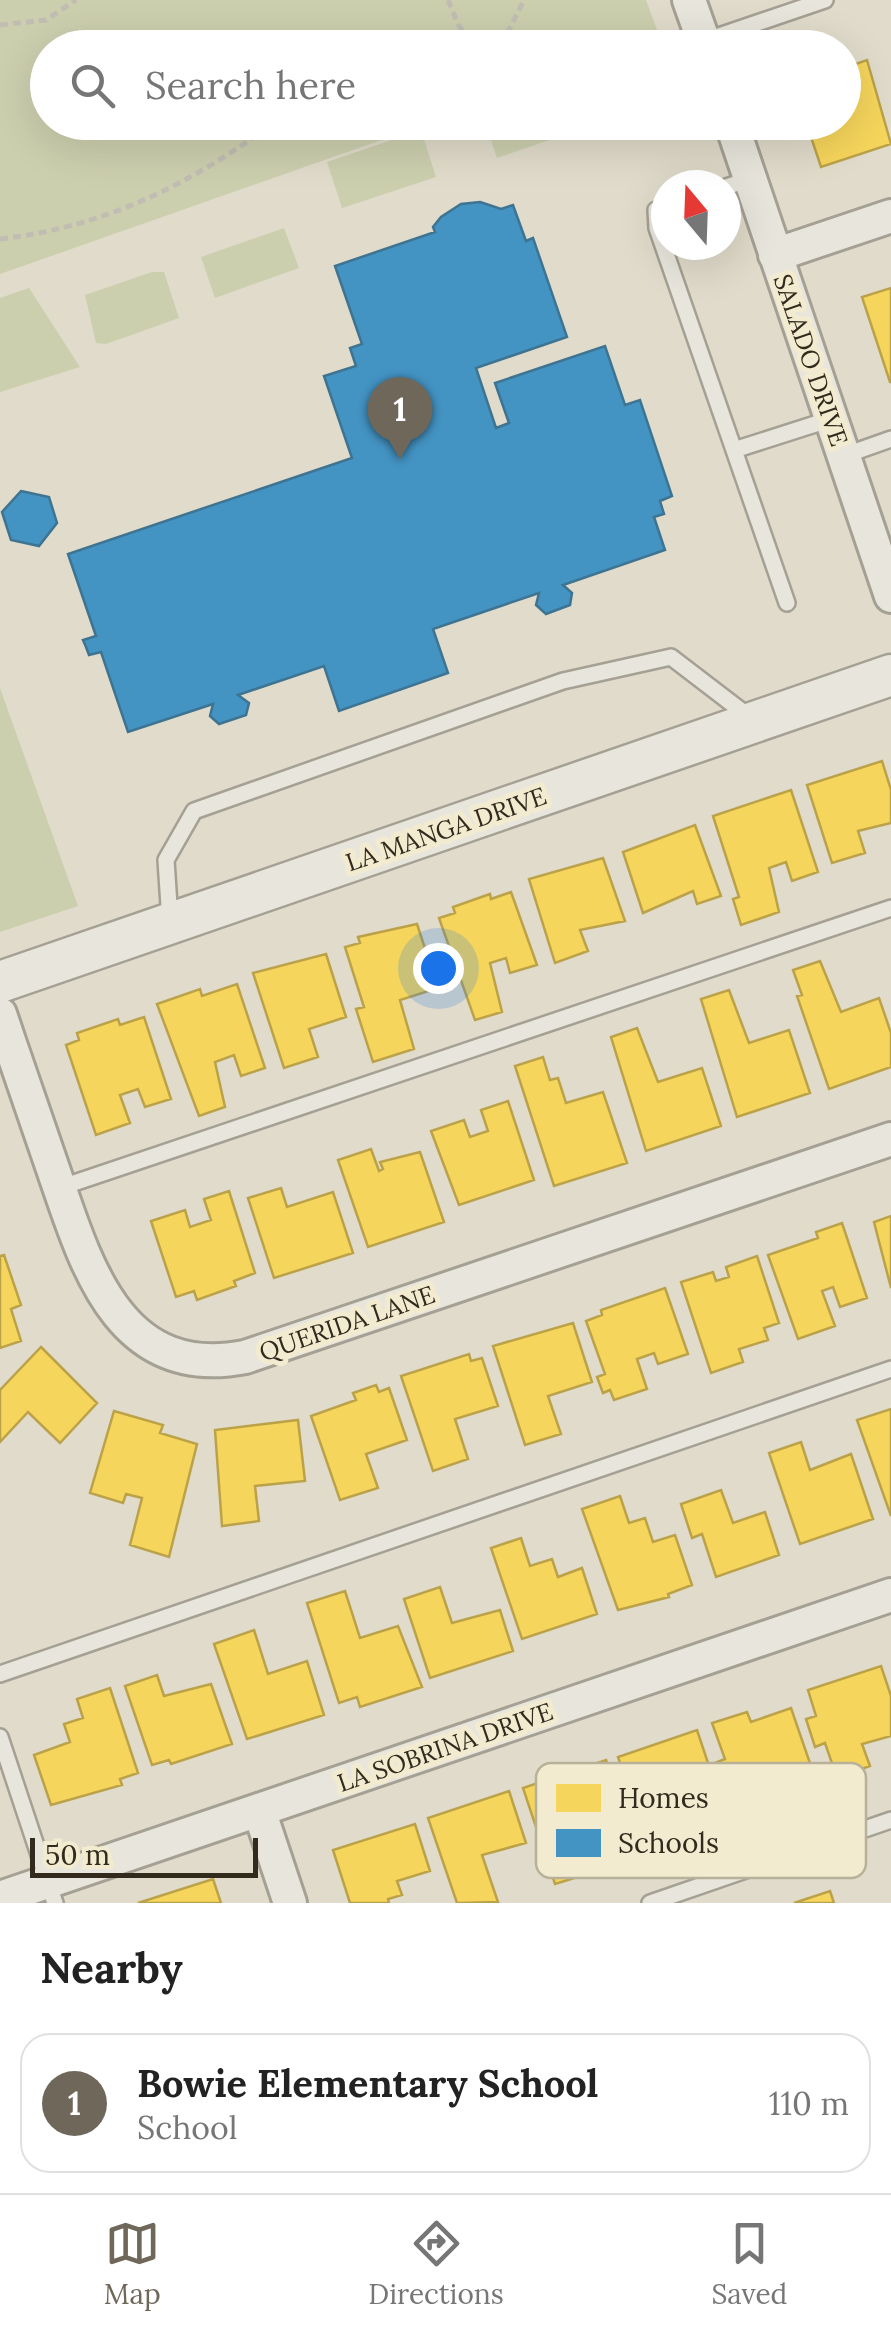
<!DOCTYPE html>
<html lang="en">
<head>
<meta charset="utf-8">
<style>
  body { margin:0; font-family:Lora,serif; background:#f2f2f2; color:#222 }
  .compass { position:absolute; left:651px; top:170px; width:90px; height:90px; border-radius:50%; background:#fff; box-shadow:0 10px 40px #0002; rotate:341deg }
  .scale { position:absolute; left:30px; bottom:25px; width:228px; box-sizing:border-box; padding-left:10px; border:5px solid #322a1d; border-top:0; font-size:28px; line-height:35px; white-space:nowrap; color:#322a1d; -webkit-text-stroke:8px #f2ebd0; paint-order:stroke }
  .you { position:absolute; left:438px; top:968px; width:35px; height:35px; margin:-25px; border:8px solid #fff; border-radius:50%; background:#1a73e8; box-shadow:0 0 0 15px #1a73e833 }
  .badge { display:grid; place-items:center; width:65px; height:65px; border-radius:50%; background:#6f685a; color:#fff; font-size:32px; font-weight:700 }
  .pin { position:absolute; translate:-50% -82px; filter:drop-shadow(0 2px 5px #0008) }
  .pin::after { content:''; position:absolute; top:52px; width:35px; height:30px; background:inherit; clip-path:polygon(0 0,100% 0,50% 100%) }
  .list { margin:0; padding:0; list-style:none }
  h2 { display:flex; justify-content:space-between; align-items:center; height:130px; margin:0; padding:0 40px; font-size:42px }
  h2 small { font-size:32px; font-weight:400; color:#767676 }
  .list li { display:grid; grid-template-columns:65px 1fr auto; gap:30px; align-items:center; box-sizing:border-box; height:140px; margin:0 20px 20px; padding:0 20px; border:2px solid #e0e0e0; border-radius:30px }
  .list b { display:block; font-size:38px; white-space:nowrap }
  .list p { margin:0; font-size:32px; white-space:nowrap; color:#767676 }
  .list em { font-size:32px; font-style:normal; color:#767676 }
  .icon { flex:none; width:55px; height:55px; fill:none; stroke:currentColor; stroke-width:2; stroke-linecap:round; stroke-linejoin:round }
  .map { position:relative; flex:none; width:891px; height:1903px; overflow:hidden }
  .search { position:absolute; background:#fff; box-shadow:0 10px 40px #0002; left:30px; right:30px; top:30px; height:110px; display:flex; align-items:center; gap:25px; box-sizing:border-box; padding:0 35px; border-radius:55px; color:#767676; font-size:38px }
  .sheet { height:290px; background:#fff }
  nav { display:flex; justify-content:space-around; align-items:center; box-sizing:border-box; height:140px; border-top:2px solid #e0e0e0; background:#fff; font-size:28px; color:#767676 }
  nav a { display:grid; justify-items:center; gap:5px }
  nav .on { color:#6f685a }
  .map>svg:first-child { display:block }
  .green { fill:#cccfae }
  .homes { fill:#f6d55c; stroke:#bba249; stroke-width:2.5 }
  .schools { fill:#4393c3; stroke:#3e7491; stroke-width:2.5 }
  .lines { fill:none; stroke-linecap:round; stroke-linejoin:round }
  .service-casing { stroke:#a5a094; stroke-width:20 }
  .minor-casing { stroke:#a5a094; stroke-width:38 }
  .tertiary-casing { stroke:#a5a094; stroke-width:45 }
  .path { stroke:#c1bdb3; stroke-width:5; stroke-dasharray:8 5; stroke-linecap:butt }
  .service { stroke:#e8e6dc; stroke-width:15 }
  .minor { stroke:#e8e6dc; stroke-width:32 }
  .tertiary { stroke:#e8e6dc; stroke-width:40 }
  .labels { text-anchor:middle; stroke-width:10; stroke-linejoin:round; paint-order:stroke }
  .street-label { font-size:25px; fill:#322a1d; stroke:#f2ebd0 }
  .key { fill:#f2ebd0; stroke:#b8b19a; stroke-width:2.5 }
  .key-label { font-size:28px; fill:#322a1d }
</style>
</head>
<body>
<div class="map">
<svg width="891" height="1903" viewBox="0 0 891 1903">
  <rect width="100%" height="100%" fill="#e0dbca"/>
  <path class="green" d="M0,0H646L661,41L642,48H48V122L430,123L0,274Z
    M588,122L590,126L497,158L485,123Z
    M421,130L436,177L342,208L327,162Z
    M284,228L299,268L215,298L201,257Z
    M152,272H164L179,318L106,344L96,343L85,295Z
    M29,288L80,367L0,392V298Z
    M0,688L78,906L0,932Z"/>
  <path class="homes" d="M867,60L891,144L821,167L806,122H844V108L848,107L844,68Z
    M891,288V382H890L862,297Z
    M882,761L891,790V823L858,831L865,853L832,863L807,785Z
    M791,790L818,872L792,881L786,862L769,868L779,912L741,925L733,899L739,897L713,816Z
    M695,825L721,896L697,904L693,891L643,913L623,852Z
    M603,858L625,921L580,930L588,951L555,963L529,879Z
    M511,892L537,965L510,973L506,958L490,963L502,1012L475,1020L439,918L455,913L453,907L490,894L491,899Z
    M417,924L438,988L400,1000L414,1049L373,1062L356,1009L364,1007L345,947L360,943L358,937Z
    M326,954L346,1017L309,1029L318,1057L284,1068L253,973Z
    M820,961L841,1012L879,998L891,1033V1067L829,1089L797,996L802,995L793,970Z
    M237,984L265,1068L241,1076L234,1055L215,1062L225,1107L199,1116L157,1004L200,989L202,996Z
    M729,990L749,1043L789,1030L810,1093L737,1117L701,999Z
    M144,1017L171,1099L145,1107L138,1089L120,1095L130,1123L96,1135L66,1045L79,1040L77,1033L118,1019L120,1025Z
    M637,1028L658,1082L702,1068L721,1126L646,1151L611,1037Z
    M543,1057L550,1080L558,1078L566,1103L603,1092L627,1163L554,1186L515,1066Z
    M508,1101L534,1180L459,1205L431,1131L464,1120L470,1137L488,1131L481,1110Z
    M371,1149L379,1171L383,1169L380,1162L420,1152L444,1222L368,1247L338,1160Z
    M281,1188L287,1207L333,1192L353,1253L274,1278L248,1198Z
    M229,1191L255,1273L234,1281L236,1286L197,1300L194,1291L176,1297L151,1221L185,1210L190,1227L211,1220L204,1199Z
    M891,1216V1288L874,1222Z
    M842,1223L867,1298L840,1307L833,1287L822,1291L835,1326L798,1339L768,1255L818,1238L816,1232Z
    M4,1255L21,1305L11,1309L21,1341L0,1348V1256Z
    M757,1256L779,1323L764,1328L768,1340L739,1349L743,1362L711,1373L681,1282L713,1272L716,1281L729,1277L726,1267Z
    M665,1288L688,1354L658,1364L654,1353L637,1359L647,1389L614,1400L610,1390L603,1393L597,1377L605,1374L586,1321L602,1315L601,1310Z
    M573,1323L592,1382L548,1396L561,1434L525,1445L493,1346Z
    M41,1347L97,1403L60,1443L28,1412L0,1442V1390Z
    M469,1354L471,1361L482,1358L498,1406L455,1419L468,1459L433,1471L401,1376Z
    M376,1385L379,1392L389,1388L407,1440L366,1454L378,1488L340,1500L311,1416L356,1400L353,1393Z
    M891,1409V1516L857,1420Z
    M114,1411L163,1425L160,1433L197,1444L169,1557L130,1545L142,1498L126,1494L123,1503L90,1493Z
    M298,1420L305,1481L255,1486L259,1521L222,1526L215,1430Z
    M801,1442L810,1470L851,1454L873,1519L800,1544L769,1453Z
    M721,1490L733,1523L765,1512L779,1555L716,1577L702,1534L692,1538L681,1504Z
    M620,1496L629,1523L645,1518L653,1542L675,1535L692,1585L668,1594L669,1597L618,1610L582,1509Z
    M521,1538L530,1566L552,1559L558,1577L582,1568L597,1614L522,1639L491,1548Z
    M440,1587L452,1623L500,1610L513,1651L430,1678L404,1599Z
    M345,1591L360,1638L398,1626L422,1687L360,1707L357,1697L339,1703L307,1603Z
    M254,1630L268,1674L307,1661L324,1715L247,1739L214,1644Z
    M881,1666L891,1696V1736L862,1744L870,1766L837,1778L825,1743L815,1747L806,1719L816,1716L808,1690Z
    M157,1675L164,1696L211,1684L232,1744L171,1764L169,1760L152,1765L125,1686Z
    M110,1688L138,1773L120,1779L122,1785L51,1805L34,1755L70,1742L64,1724L83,1718L77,1699Z
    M791,1708L813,1772L791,1780L794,1788L774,1795L778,1808L774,1809L784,1840L746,1853L736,1823L745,1820L731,1775L721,1779L715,1763L725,1759L712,1723L747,1712L751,1722Z
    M697,1730L715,1784L674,1798L688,1841L650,1854L618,1757Z
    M606,1760L624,1815L577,1831L591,1873L555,1884L523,1788Z
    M509,1791L526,1843L482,1855L498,1902L457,1903L428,1818Z
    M415,1824L430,1871L397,1881L402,1895L388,1899L389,1903H350L333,1850Z
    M213,1879L221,1903H138Z
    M830,1891L834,1903H794Z"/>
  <path class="schools" d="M480,202L501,209L513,205L526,241L533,238L567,337L476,368L496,428L509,423L495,383L605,346L625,405L640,400L672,496L660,501L664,514L654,517L665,550L563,585L572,593L570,605L546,614L536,605L539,593L433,629L448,673L339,711L324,666L238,695L249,703L246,715L219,724L210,716L213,704L128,732L101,652L89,655L86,647L83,640L96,636L68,554L352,458L324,376L356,366L350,348L362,344L335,266L435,232L433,227L441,217L461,204Z
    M21,491L49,497L57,523L39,546L11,540L2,512Z"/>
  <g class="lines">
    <g class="service-casing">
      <path id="service" d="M704,41L825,0
        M726,187L750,179
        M666,207L656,210L657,228L787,603
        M734,450L831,419
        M843,456L891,439
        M170,921L166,860L194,811L563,681L671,657L752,719
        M59,1188L891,908
        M0,1674L891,1369
        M0,1737L55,1903
        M650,1903L891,1820"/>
    </g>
    <g class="minor-casing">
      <path id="minor" d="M689,0L706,48
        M731,122L891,596
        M775,255L891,216
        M0,1014C17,1065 35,1116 52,1166C85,1262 117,1382 245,1357L891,1139
        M259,1810L290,1903
        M0,1898L891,1595"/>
    </g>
    <g class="tertiary-casing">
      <path id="tertiary" d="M0,982L891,675"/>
    </g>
    <path class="path" d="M448,0L459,26L477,48
      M0,25L46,20L76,0
      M485,48L509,30L524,0
      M0,239C105,227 191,184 275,122"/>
    <use href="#service" class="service"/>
    <use href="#minor" class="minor"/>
    <use href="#tertiary" class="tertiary"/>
  </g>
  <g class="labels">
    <g class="street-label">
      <text transform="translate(811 360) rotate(71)" y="9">SALADO DRIVE</text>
      <text transform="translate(446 829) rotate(-19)" y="9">LA MANGA DRIVE</text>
      <text transform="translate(347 1323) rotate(-19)" y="9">QUERIDA LANE</text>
      <text transform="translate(445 1747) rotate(-19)" y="9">LA SOBRINA DRIVE</text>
    </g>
  </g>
  <rect x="536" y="1763" width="330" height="115" rx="15" class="key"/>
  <rect x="556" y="1784" width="45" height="28" fill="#f6d55c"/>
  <rect x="556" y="1829" width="45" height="28" fill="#4393c3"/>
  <g class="key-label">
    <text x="618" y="1808">Homes</text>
    <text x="618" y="1853">Schools</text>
  </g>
</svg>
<svg class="compass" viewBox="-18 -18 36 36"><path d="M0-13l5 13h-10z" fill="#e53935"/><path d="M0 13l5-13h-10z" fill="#767676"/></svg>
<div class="scale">50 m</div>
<div class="you"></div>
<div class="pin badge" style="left:400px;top:459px">1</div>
<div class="search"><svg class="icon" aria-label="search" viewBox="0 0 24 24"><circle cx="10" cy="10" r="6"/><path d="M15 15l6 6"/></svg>Search here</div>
</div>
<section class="sheet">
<h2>Nearby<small></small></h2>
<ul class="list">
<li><span class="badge">1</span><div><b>Bowie Elementary School</b><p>School</p></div><em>110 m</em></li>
</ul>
</section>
<nav>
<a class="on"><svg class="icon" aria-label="map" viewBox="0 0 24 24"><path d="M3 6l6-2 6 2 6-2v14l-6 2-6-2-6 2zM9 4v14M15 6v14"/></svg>Map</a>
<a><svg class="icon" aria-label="directions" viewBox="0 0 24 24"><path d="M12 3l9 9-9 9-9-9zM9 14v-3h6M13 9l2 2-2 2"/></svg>Directions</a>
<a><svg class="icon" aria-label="saved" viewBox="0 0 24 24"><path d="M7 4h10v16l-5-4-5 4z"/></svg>Saved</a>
</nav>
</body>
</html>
